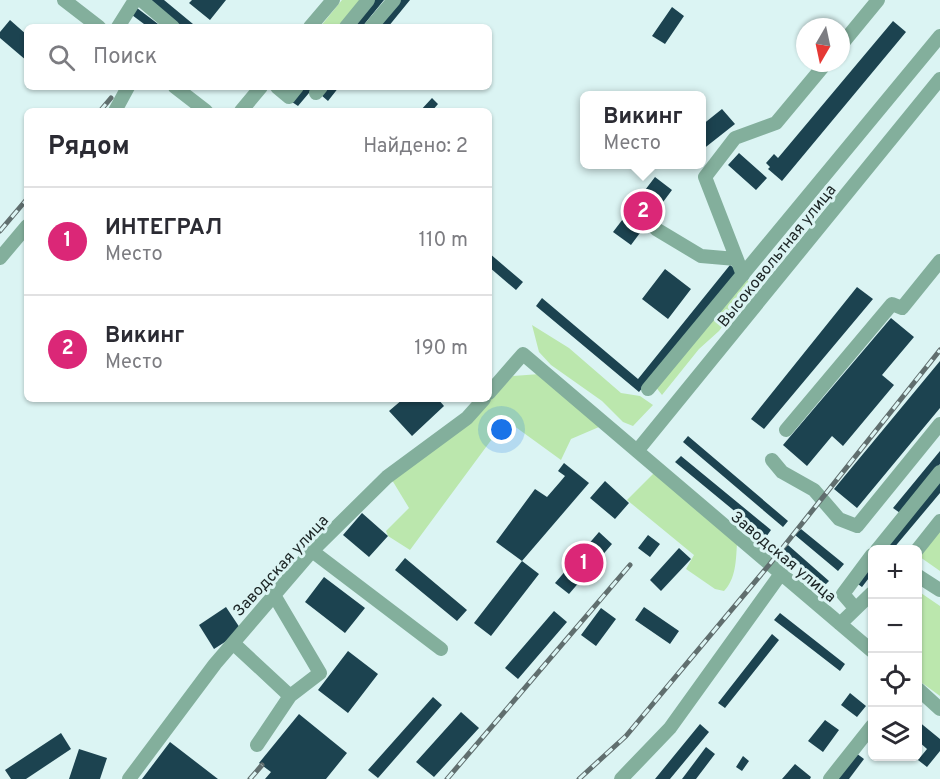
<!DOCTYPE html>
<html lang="ru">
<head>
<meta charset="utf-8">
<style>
  body { margin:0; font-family:Overpass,sans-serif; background:#f2f2f3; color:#2b2b33 }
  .controls { position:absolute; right:18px; bottom:18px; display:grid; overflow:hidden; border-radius:9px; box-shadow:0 2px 4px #0004 }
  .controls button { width:54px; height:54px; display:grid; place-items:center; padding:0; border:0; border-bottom:2px solid #e1e1e2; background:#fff; color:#2b2b33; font:30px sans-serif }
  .compass { position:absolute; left:796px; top:18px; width:54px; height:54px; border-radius:50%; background:#fff; box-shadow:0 2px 4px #0004; rotate:189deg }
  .you { position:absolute; left:502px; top:430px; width:21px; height:21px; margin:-15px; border:4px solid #fff; border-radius:50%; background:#1a73e8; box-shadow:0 0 0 9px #1a73e833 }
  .badge { display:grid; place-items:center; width:39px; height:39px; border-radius:50%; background:#db2777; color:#fff; font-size:20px; font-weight:700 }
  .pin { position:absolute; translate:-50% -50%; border:3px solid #fff; box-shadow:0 2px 6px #0006 }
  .popup { position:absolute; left:580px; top:91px; width:126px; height:78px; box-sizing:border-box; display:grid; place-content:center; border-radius:9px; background:#fff; filter:drop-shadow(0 2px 4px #0005); font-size:20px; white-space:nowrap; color:#7c7c81 }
  .popup b { font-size:22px; color:#2b2b33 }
  .popup::after { content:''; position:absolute; left:50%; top:100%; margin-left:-12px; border:12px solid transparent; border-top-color:#fff }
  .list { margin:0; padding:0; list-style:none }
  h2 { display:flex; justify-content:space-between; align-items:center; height:78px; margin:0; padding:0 24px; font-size:26px }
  h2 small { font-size:20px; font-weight:400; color:#7c7c81 }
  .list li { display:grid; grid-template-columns:39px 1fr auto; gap:18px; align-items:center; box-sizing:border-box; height:108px; padding:0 24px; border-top:2px solid #e1e1e2 }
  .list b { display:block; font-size:22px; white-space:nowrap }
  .list p { margin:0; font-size:20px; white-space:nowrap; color:#7c7c81 }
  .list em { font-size:20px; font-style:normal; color:#7c7c81 }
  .icon { flex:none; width:33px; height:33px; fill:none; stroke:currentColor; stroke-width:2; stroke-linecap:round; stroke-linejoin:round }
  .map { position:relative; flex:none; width:940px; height:779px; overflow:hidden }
  .search { position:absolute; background:#fff; box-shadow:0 2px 4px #0004; left:24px; top:24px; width:468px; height:66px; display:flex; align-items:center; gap:15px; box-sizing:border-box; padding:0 21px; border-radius:9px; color:#7c7c81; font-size:22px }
  .panel { position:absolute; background:#fff; box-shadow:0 2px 4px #0004; left:24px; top:108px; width:468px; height:294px; border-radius:9px }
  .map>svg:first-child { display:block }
  .green { fill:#bbe7ad }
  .building { fill:#1c4350 }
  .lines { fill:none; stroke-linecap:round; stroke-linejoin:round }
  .minor { stroke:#83af9c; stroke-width:14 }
  .rail-casing { stroke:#606e6e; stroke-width:5 }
  .rail { stroke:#dbf4f3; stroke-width:3; stroke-dasharray:9; stroke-linecap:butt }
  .labels { text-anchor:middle; stroke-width:6; stroke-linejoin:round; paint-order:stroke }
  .street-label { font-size:16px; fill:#1c2525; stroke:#dbf4f3 }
</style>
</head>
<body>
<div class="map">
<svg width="940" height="779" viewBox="0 0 940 779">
  <rect width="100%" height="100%" fill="#dbf4f3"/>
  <path class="green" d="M342,0H362L340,27H320Z
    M746,279L753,285L719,331L699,349L662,395L655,386Z
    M532,325L569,348L621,393L640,396L653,405L633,426L623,422L602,401L551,365L539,352Z
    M540,374L599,427L571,439L561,460L506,420L410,550L388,536L386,531L409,508L392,480L471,420L513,376Z
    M654,473L737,543C736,560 736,579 724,591L715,589L686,569L694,555L627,500Z
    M940,529V571L920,557Z
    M918,591L940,606V696L918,680Z"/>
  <path class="building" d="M148,0H164L193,24L190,27H181Z
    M192,0H226L210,20L189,3Z
    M374,0H384L362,27H353Z
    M400,0H410L388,27H377Z
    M672,7L684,16L665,44L652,36Z
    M137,8L162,27H148L132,15Z
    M10,20L27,35V61L0,38V32Z
    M893,21L906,32L782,181L768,169L770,167L766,163L774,154L778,158Z
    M304,87H314L298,106L292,102Z
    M328,87H339L328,101L321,95Z
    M432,98L438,104L432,111H420Z
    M722,109L735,124L702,150V125Z
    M739,153L767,178L756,190L728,165Z
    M655,177L672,190L631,245L613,232Z
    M489,253L523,282L516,290L489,267Z
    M730,265L738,271L639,392L536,306L542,298L638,379Z
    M665,269L691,289L668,319L642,299Z
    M857,287L873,299L764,429L751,419Z
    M891,318L914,337L882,375L894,385L843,446L832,436L807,466L783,445Z
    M940,361V408L857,508L834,489Z
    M403,399H438L444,406L412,436L389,411Z
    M688,436L788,521L783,527L683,442Z
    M940,451V464L900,513L893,508Z
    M681,456L771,530L766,537L675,462Z
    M564,463L589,483L522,561L496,542L535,489L547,497L560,482L565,476L558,471Z
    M940,480V493L893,549H882Z
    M605,481L629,503L615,519L590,498Z
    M362,513L388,536L369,557L343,535Z
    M801,529L844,564L838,571L795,535Z
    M599,532L612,544L569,594L555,583Z
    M648,535L660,544L650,557L638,548Z
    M788,545L829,581L824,586L783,550Z
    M679,548L691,559L661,591L650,580Z
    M405,558L467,610L457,621L395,570Z
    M522,561L539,574L491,636L474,623Z
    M872,561V574L862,587L855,582Z
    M324,577L365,608L345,633L305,602Z
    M226,607L242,631L214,649L199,625Z
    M644,607L679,631L670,644L635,620Z
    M601,608L616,619L596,646L581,635Z
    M554,611L567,622L518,679L505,668Z
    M780,613L845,664L840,671L774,620Z
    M772,634L779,640L725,708L718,703Z
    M348,651L378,674L348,713L318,690Z
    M850,693L866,706L857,717L841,705Z
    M433,697L442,705L378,778L368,770Z
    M461,712L479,728L434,777L416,762Z
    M299,714L347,753L326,779H265L271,772L259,763Z
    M825,720L839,730L823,752L808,741Z
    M918,721L940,739V751L927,767L918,760L927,749L918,741Z
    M700,724L709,732L670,779H655Z
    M61,733L71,749L26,779H11L5,770Z
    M170,742L218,779H142Z
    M706,747L715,754L696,779H682Z
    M79,749L107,758L100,779H69Z
    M852,750L864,759L849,779H829Z
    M743,756L749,761L742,771L736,767Z
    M795,764L811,777L810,779H782Z"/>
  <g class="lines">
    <path class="minor" d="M64,0L99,27
      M141,0L173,27
      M118,27L135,0
      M310,27L333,0
      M346,27L368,0
      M371,27L394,0
      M841,45L878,0
      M175,87L206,111
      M277,87L289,97L297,87
      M316,93L321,87
      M115,111L128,87
      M241,111L261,87
      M656,229L701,256L736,259
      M0,258L27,226
      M743,275L705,177L735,138L776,123L826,63
      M648,389L940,36
      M489,393L523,354L872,651
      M786,430L892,304L902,308L940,261
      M637,451L940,79
      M772,460L782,472L814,490L839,519L857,526L940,424
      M877,550L940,472
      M917,550L940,521
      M312,551L441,649
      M918,576L940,590
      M274,595L320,673L290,696
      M855,608L843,594L872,555
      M840,624L872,593
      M233,643L290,696L257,745
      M918,689L940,709
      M129,779L215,664L312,551L387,477L467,418L484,399
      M621,779L670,728L780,575
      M830,779L872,726"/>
    <g class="rail-casing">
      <path id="rail" d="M100,111L111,98
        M0,231L27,199
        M250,779L262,765
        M447,779L630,565
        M579,779L626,736L769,565L940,350"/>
    </g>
    <use href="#rail" class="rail"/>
  </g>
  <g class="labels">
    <g class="street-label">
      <text transform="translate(776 255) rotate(-51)" y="6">Высоковольтная улица</text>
      <text transform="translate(784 556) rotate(40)" y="6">Заводская улица</text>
      <text transform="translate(280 565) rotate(-47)" y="6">Заводская улица</text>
    </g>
  </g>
</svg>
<div class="controls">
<button>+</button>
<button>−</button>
<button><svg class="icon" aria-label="locate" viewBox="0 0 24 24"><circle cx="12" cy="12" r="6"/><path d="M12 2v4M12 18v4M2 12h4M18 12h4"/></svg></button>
<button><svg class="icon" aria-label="layers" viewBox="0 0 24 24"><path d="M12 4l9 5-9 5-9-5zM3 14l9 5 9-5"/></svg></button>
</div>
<svg class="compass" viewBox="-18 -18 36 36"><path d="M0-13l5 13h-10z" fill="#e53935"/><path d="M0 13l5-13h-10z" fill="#7c7c81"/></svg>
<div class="you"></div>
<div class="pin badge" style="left:584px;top:563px">1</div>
<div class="pin badge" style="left:643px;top:211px">2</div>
<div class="popup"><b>Викинг</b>Место</div>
<div class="search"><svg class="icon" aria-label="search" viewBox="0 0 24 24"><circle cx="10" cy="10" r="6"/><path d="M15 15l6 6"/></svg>Поиск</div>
<section class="panel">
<h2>Рядом<small>Найдено: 2</small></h2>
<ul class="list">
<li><span class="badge">1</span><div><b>ИНТЕГРАЛ</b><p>Место</p></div><em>110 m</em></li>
<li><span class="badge">2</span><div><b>Викинг</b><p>Место</p></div><em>190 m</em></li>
</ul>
</section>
</div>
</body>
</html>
